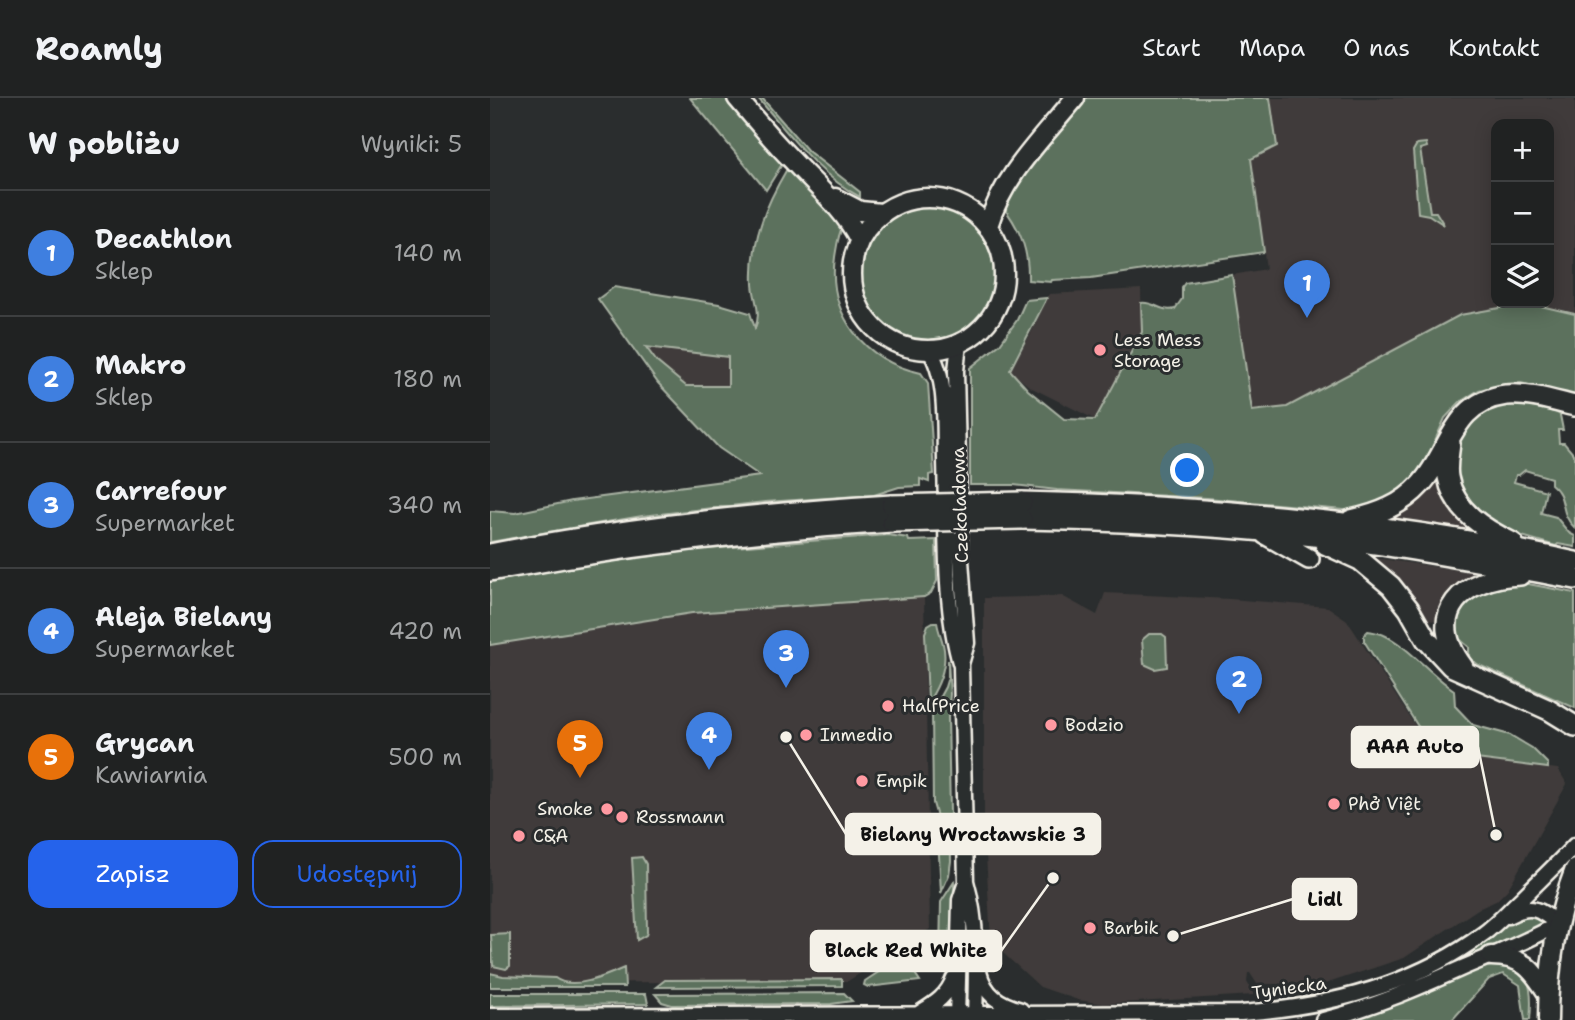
<!DOCTYPE html>
<html lang="pl">
<head>
<meta charset="utf-8">
<style>
  body { margin:0; font-family:"Shantell Sans",sans-serif; background:#282a2a; color:#f1f3f6 }
  .controls { position:absolute; right:21px; top:21px; display:grid; overflow:hidden; border-radius:14px; box-shadow:0 4px 18px #0003 }
  .controls button { width:63px; height:63px; display:grid; place-items:center; padding:0; border:0; border-bottom:2px solid #3d3f40; background:#202222; color:#f1f3f6; font:35px sans-serif }
  .you { position:absolute; left:698px; top:373px; width:24px; height:24px; margin:-18px; border:5px solid #fff; border-radius:50%; background:#1a73e8; box-shadow:0 0 0 10px #1a73e833 }
  .badge { display:grid; place-items:center; width:46px; height:46px; border-radius:50%; background:#2563eb; color:#fff; font-size:23px; font-weight:700 }
  .pin { position:absolute; translate:-50% -58px; filter:drop-shadow(0 2px 4px #0008) }
  .pin::after { content:''; position:absolute; top:37px; width:24px; height:21px; background:inherit; clip-path:polygon(0 0,100% 0,50% 100%) }
  .list { margin:0; padding:0; list-style:none }
  h2 { display:flex; justify-content:space-between; align-items:center; height:91px; margin:0; padding:0 28px; font-size:30px }
  h2 small { font-size:23px; font-weight:400; color:#a2a4a5 }
  .list li { display:grid; grid-template-columns:46px 1fr auto; gap:21px; align-items:center; box-sizing:border-box; height:126px; padding:0 28px; border-top:2px solid #3d3f40 }
  .list b { display:block; font-size:26px; white-space:nowrap }
  .list p { margin:0; font-size:23px; white-space:nowrap; color:#a2a4a5 }
  .list em { font-size:23px; font-style:normal; color:#a2a4a5 }
  .actions { display:flex; gap:14px; padding:21px 28px }
  .actions a { flex:1; padding:16px 0; border:2px solid #2563eb; border-radius:21px; text-align:center; font-size:24px; color:#2563eb }
  .actions .main { background:#2563eb; color:#fff }
  .icon { flex:none; width:38px; height:38px; fill:none; stroke:currentColor; stroke-width:2; stroke-linecap:round; stroke-linejoin:round }
  .map { position:relative; flex:none; width:1085px; height:922px; overflow:hidden }
  header { display:flex; align-items:center; gap:42px; box-sizing:border-box; height:98px; padding:0 35px; background:#202222; border-bottom:2px solid #3d3f40 }
  header strong { font-size:33px }
  nav { display:flex; gap:38px; margin-inline-start:auto; font-size:24px }
  main { display:flex }
  aside { flex:1; background:#202222 }
  .map>svg:first-child { display:block }
  .built { fill:#3f3b3a; fill-rule:evenodd }
  .green { fill:#5b715d; stroke:#a8b1a2; stroke-width:2; fill-rule:evenodd }
  .lines { fill:none; stroke-linecap:round; stroke-linejoin:round }
  .minor-casing { stroke:#f4f1e8; stroke-width:19 }
  .major-casing { stroke:#f4f1e8; stroke-width:23 }
  .highway-casing { stroke:#f4f1e8; stroke-width:24 }
  .minor { stroke:#2a2d2e; stroke-width:14 }
  .major { stroke:#2a2d2e; stroke-width:18 }
  .highway { stroke:#2a2d2e; stroke-width:19 }
  .highway-bridge-casing { stroke:#f4f1e8; stroke-width:24; stroke-linecap:butt }
  .highway-bridge { stroke:#2a2d2e; stroke-width:19 }
  .poi-dot { fill:#ff9aa2; stroke:#2a2d2e; stroke-width:2.5 }
  .labels { text-anchor:middle; stroke-width:6; stroke-linejoin:round; paint-order:stroke }
  .poi-label { font-size:18px; fill:#f4f1e8; stroke:#2a2d2e; text-anchor:start }
  .street-label { font-size:18px; fill:#f4f1e8; stroke:#2a2d2e }
  .leader { fill:none; stroke:#f4f1e8; stroke-width:2.5 }
  .callout-dot { fill:#f4f1e8; stroke:#2a2d2e; stroke-width:2.5 }
  .callout { fill:#f4f1e8; stroke:#f4f1e8; stroke-width:2.5 }
  .callout-label { font-size:19px; text-anchor:middle; font-weight:bold; fill:#111 }
</style>
</head>
<body>
<header>
<strong>Roamly</strong>
<nav><a>Start</a><a>Mapa</a><a>O nas</a><a>Kontakt</a></nav>
</header>
<main>
<aside>
<h2>W pobliżu<small>Wyniki: 5</small></h2>
<ul class="list">
<li><span class="badge" style="background:#3f7fe0">1</span><div><b>Decathlon</b><p>Sklep</p></div><em>140 m</em></li>
<li><span class="badge" style="background:#3f7fe0">2</span><div><b>Makro</b><p>Sklep</p></div><em>180 m</em></li>
<li><span class="badge" style="background:#3f7fe0">3</span><div><b>Carrefour</b><p>Supermarket</p></div><em>340 m</em></li>
<li><span class="badge" style="background:#3f7fe0">4</span><div><b>Aleja Bielany</b><p>Supermarket</p></div><em>420 m</em></li>
<li><span class="badge" style="background:#e8710a">5</span><div><b>Grycan</b><p>Kawiarnia</p></div><em>500 m</em></li>
</ul>
<div class="actions"><a class="main">Zapisz</a><a>Udostępnij</a></div>
</aside>
<div class="map">
<svg width="1085" height="922" viewBox="0 0 1085 922">
  <rect width="100%" height="100%" fill="#2a2d2e"/>
  <filter id="ink" filterUnits="userSpaceOnUse"><feTurbulence type="fractalNoise" baseFrequency=".0143" numOctaves="2"/><feDisplacementMap in="SourceGraphic" scale="14" xChannelSelector="R" yChannelSelector="G"/><feConvolveMatrix kernelMatrix="1 2 1 2 8 2 1 2 1" color-interpolation-filters="sRGB"/></filter>
  <g filter="url(#ink)">
    <path class="built" d="M754,0H1085V218L970,216L797,309L762,314L742,177L776,171ZM1006,26H1059V205H1006Z
      M651,191L652,234L606,322L540,289L519,272L540,237L559,196Z
      M155,248L238,259V288H196L167,264Z
      M947,373L980,429L978,433L907,423L906,419Z
      M886,460L982,474V475L961,497L950,523L931,522L885,468Z
      M615,495L740,501L838,509L857,522L928,632L969,660L1068,671L1077,686L1018,791L1006,803L988,811L914,860L835,886H767L760,875H758L757,884L764,897L614,906L588,902L550,889L501,844L494,722V500L572,498L607,517Z
      M434,499L440,831L358,883L0,885V547L202,515Z"/>
    <path class="green" d="M200,0H239L294,63L276,92Z
      M268,0H272L318,53L370,94V99C328,77 298,35 268,0Z
      M592,0H780L787,48L761,61L774,154L601,180L562,182L561,184L538,182C539,151 529,128 510,105Z
      M936,45L937,49L930,51L940,114H946L954,127L939,117L928,115L923,53L927,46Z
      M297,71H300L353,127C348,137 347,147 345,159C337,216 374,263 431,275L438,285L444,376L439,377V384L430,381V388L409,389L384,397L275,404L152,418L0,444V413L25,415L82,403L270,378L229,350L168,285L108,201L124,189L229,206L260,215L265,230C272,215 264,202 263,186C261,143 275,108 297,71ZM156,249L238,259V288H196L167,264Z
      M436,108C525,114 526,238 441,242C354,247 344,117 436,108Z
      M742,177L762,313L797,309L970,217L1038,205L1085,216V299L1031,285L1015,286L989,292L970,304L955,320L931,374L905,400L865,413L717,400L567,392L524,387H480V270L510,246L527,222L536,202L557,200L520,272L538,292L574,321L605,322L652,234L651,205C664,203 671,215 685,211L692,201V189L695,185Z
      M1011,306H1040L1041,309L1065,314L1070,317L1073,332H1068L1069,345H1074L1085,358V430C1067,413 1079,400 1061,386V380L1035,372L1029,377H1026L1024,384L1056,393L1051,415L1066,419L1079,435L1085,438V449L1068,446L1066,448L1018,434L979,412L967,395L964,350L980,323L998,310Z
      M398,437L418,440L419,443L446,442L447,483L441,495L434,499L202,515L0,547V484L82,469L204,452Z
      M1028,484L1085,495V610L989,567L979,560V549L967,539C960,496 995,490 1028,484Z
      M443,524H447C448,532 451,538 453,546C458,566 450,585 440,601L438,602L435,535L438,527Z
      M878,533C883,534 890,535 894,537C918,548 941,577 964,592L965,608L983,627L1020,637L1042,650L1058,666V670L970,659L929,630L874,543V537Z
      M659,536H672L676,539L677,569L665,571L654,566L652,542Z
      M458,562L460,596L458,619L461,763L459,777L451,795L447,719L443,705L442,613L455,589L458,579Z
      M152,759L156,766L157,834L156,837L147,842L142,760Z
      M464,784L463,856H450L451,804Z
      M1035,814L1054,822V826L918,887L841,914V912L873,903L927,880L1021,821Z
      M20,836V868L16,871L3,868L1,837Z
      M413,858L430,883L378,889L374,887L375,883Z
      M1005,865C1042,866 1043,892 1040,922H1035L1030,887L1013,876L999,881L962,922H856Z
      M134,870L135,889H0V875L13,878L65,880C82,893 116,878 134,870Z
      M352,881V888L166,889L175,882Z
      M354,895L362,903L341,906L182,907L172,904L165,896Z
      M0,896H156L158,906L0,908Z"/>
    <g class="lines">
      <g class="minor-casing">
        <path id="minor" d="M469,245L466,273L470,448L477,545L471,566
          M439,252C458,279 454,331 455,363C457,425 453,509 471,568L476,783C489,829 486,875 485,922
          M489,874C495,897 509,906 531,912
          M428,916C444,906 457,899 464,880
          M0,918L751,915C836,909 923,888 993,836C1007,826 1019,812 1032,800C1050,782 1068,765 1085,747
          M467,922L470,802L476,784
          M833,922C881,910 925,891 970,871C1003,857 1037,844 1068,826C1049,811 1041,805 1018,818"/>
      </g>
      <g class="major-casing">
        <path id="major" d="M247,0C265,21 283,43 302,62C326,88 353,110 369,141
          M362 176a76 76 0 1 1 152 0a76 76 0 1 1-152 0Z
          M345,100L370,113L391,115
          M498,128C513,77 553,40 585,0
          M1001,858C1033,858 1042,871 1058,896
          M1058,922C1058,870 1066,820 1085,771"/>
      </g>
      <g class="highway-casing">
        <path id="highway" d="M960,345C959,356 956,367 958,379C964,413 994,431 1023,445
          M532,404C718,408 904,423 1085,464
          M532,421C638,423 744,428 850,441C929,451 1007,467 1085,481
          M861,422C889,416 912,407 931,386C961,353 962,304 1016,297C1039,295 1064,303 1085,308
          M775,436L819,461
          M835,446L870,462L901,488L919,511L936,541L961,568L1059,612L1085,628
          M0,456C133,430 267,415 402,407
          M0,473C134,448 267,432 402,424
          M973,569C933,515 973,479 1030,477"/>
      </g>
      <use href="#minor" class="minor"/>
      <use href="#major" class="major"/>
      <use href="#highway" class="highway"/>
      <g class="highway-bridge-casing">
        <path id="highway-bridge" d="M402,407L532,404
          M402,424L532,421"/>
      </g>
      <use href="#highway-bridge" class="highway-bridge"/>
    </g>
  </g>
  <g class="poi-dot">
    <circle cx="610" cy="252" r="7"/>
    <circle cx="398" cy="608" r="7"/>
    <circle cx="561" cy="627" r="7"/>
    <circle cx="316" cy="637" r="7"/>
    <circle cx="372" cy="683" r="7"/>
    <circle cx="844" cy="706" r="7"/>
    <circle cx="117" cy="711" r="7"/>
    <circle cx="132" cy="719" r="7"/>
    <circle cx="29" cy="738" r="7"/>
    <circle cx="600" cy="830" r="7"/>
  </g>
  <g class="labels">
    <g class="poi-label">
      <text x="624" y="248">Less Mess<tspan x="624" dy="21">Storage</tspan></text>
      <text x="412" y="614">HalfPrice</text>
      <text x="575" y="633">Bodzio</text>
      <text x="330" y="643">Inmedio</text>
      <text x="386" y="689">Empik</text>
      <text x="858" y="712">Phở Việt</text>
      <text x="103" y="717" text-anchor="end">Smoke</text>
      <text x="146" y="725">Rossmann</text>
      <text x="43" y="744">C&amp;A</text>
      <text x="614" y="836">Barbik</text>
    </g>
    <g class="street-label">
      <text transform="translate(470 407) rotate(-92)" y="6">Czekoladowa</text>
      <text transform="translate(799 890) rotate(-8)" y="6">Tyniecka</text>
    </g>
  </g>
  <path class="leader" d="M1006 737L988 649M296 639L356 736M683 838L803 801M563 780L511 853"/>
  <g class="callout-dot">
    <circle cx="1006" cy="737" r="7"/>
    <circle cx="296" cy="639" r="7"/>
    <circle cx="683" cy="838" r="7"/>
    <circle cx="563" cy="780" r="7"/>
  </g>
  <g class="callout">
    <rect x="862" y="629" width="126" height="40" rx="7"/>
    <rect x="356" y="716" width="254" height="40" rx="7"/>
    <rect x="803" y="781" width="63" height="40" rx="7"/>
    <rect x="321" y="833" width="190" height="40" rx="7"/>
  </g>
  <g class="callout-label">
    <text x="925" y="655">AAA Auto</text>
    <text x="483" y="743">Bielany Wrocławskie 3</text>
    <text x="835" y="808">Lidl</text>
    <text x="416" y="859">Black Red White</text>
  </g>
</svg>
<div class="controls">
<button>+</button>
<button>−</button>
<button><svg class="icon" aria-label="layers" viewBox="0 0 24 24"><path d="M12 4l9 5-9 5-9-5zM3 14l9 5 9-5"/></svg></button>
</div>
<div class="you"></div>
<div class="pin badge" style="left:817px;top:220px;background:#3f7fe0">1</div>
<div class="pin badge" style="left:749px;top:616px;background:#3f7fe0">2</div>
<div class="pin badge" style="left:296px;top:590px;background:#3f7fe0">3</div>
<div class="pin badge" style="left:219px;top:672px;background:#3f7fe0">4</div>
<div class="pin badge" style="left:90px;top:680px;background:#e8710a">5</div>
</div>
</main>
</body>
</html>
